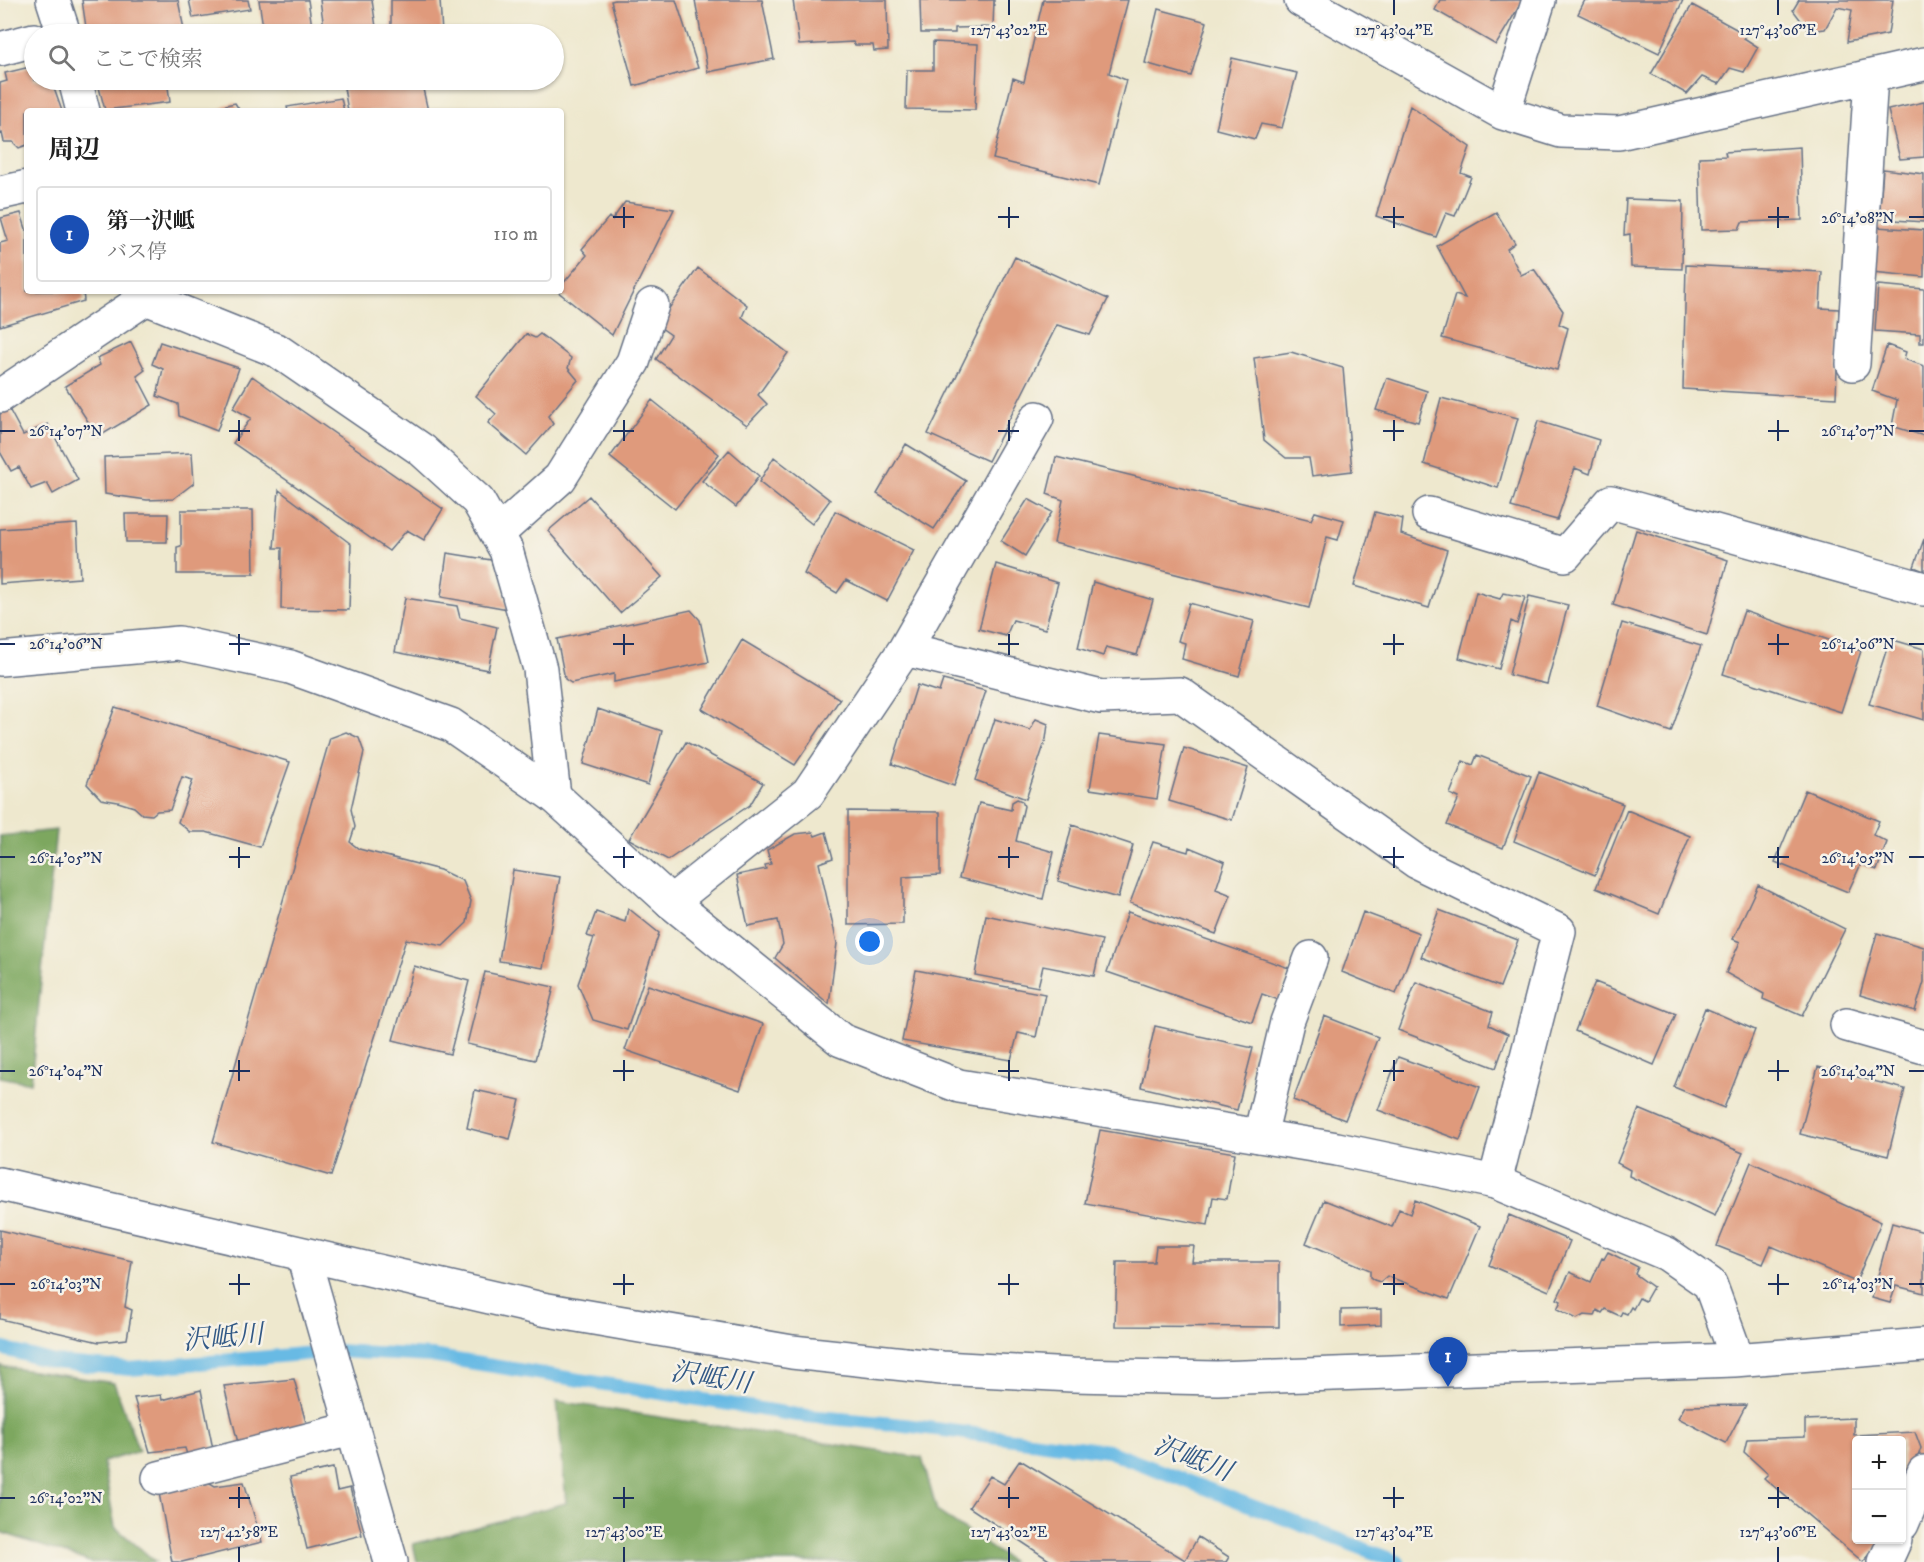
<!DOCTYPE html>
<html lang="ja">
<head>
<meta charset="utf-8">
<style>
  body { margin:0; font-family:"IM FELL DW Pica","Noto Serif JP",serif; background:#f6f6f6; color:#222 }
  .controls { position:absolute; right:18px; bottom:18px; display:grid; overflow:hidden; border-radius:6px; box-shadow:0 2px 4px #0004 }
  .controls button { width:54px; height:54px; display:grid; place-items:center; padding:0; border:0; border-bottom:2px solid #e0e0e0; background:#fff; color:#222; font:30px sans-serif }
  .you { position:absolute; left:870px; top:942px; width:21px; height:21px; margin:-15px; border:4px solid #fff; border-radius:50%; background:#1a73e8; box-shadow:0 0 0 9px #1a73e833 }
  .badge { display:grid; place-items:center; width:39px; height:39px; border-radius:50%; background:#d1495b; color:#fff; font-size:20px; font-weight:700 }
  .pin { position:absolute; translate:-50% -50px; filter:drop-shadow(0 2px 3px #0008) }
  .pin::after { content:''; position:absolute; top:32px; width:21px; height:18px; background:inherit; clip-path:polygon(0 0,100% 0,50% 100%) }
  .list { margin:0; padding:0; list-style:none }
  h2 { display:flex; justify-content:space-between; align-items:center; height:78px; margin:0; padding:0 24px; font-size:26px }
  h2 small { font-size:20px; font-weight:400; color:#767676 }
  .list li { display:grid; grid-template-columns:39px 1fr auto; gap:18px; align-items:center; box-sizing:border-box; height:96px; margin:0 12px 12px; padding:0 12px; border:2px solid #e0e0e0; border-radius:6px }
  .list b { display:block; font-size:22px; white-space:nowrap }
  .list p { margin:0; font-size:20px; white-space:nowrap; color:#767676 }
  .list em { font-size:20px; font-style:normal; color:#767676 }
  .icon { flex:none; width:33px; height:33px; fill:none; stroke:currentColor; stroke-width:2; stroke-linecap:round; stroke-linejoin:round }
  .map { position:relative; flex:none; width:1924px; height:1562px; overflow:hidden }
  .search { position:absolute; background:#fff; box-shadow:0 2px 4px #0004; left:24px; top:24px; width:540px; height:66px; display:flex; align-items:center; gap:15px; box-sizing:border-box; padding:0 21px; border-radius:33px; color:#767676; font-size:22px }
  .panel { position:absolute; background:#fff; box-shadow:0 2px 4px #0004; left:24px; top:108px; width:540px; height:186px; border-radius:6px }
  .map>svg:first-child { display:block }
  .forest { fill:#7da75f; stroke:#4c6b5e; stroke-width:1.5 }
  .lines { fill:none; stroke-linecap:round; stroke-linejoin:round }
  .stream { stroke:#68bae4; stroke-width:14 }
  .building { fill:#df9a7b }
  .minor-casing { stroke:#657085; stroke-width:36 }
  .tertiary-casing { stroke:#657085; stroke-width:36 }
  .minor { stroke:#fff; stroke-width:33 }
  .tertiary { stroke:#fff; stroke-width:33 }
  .ticks { fill:none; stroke:#1b2f5e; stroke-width:2 }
  .labels { text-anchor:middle; stroke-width:5; stroke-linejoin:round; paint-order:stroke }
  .water-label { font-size:27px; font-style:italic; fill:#325986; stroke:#f7f3e8 }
  .ticks-label { font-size:15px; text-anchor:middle; fill:#1b2f5e; stroke:#f7f3e8; stroke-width:5; stroke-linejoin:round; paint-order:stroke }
</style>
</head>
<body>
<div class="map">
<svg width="1924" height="1562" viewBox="0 0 1924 1562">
  <rect width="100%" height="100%" fill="#f7f3e8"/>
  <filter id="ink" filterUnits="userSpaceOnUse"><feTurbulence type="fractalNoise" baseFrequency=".0167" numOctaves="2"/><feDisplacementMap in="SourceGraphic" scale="12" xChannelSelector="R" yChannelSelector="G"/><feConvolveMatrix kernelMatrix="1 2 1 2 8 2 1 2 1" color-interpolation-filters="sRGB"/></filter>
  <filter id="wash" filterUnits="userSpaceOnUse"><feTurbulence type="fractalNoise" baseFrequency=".008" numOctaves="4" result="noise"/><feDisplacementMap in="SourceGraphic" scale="24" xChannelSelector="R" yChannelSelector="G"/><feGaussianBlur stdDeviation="1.35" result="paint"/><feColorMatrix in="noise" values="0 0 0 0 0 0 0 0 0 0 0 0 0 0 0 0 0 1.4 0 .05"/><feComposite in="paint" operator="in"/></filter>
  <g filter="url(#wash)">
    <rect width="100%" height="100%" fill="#eee8ce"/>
    <path class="forest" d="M56,830L31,1083L0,1077V836Z
      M0,1366L114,1383L139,1451L103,1462L115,1527L156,1562H90L0,1532Z
      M557,1401L922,1458L937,1511L1012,1562H417L413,1544L566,1503Z"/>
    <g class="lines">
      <path class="stream" d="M0,1348L54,1362L130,1369L337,1351L431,1356L797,1415L904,1425L1108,1451L1398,1562"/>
    </g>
    <g id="blocks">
      <path class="building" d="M82,0H178L185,34H87Z
        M189,0H248L250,9L193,18Z
        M259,0H308L313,34H264Z
        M320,0H372L377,34H325Z
        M391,0H440L442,34H391Z
        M615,0H676L698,68L634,86L611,1Z
        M695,0H762L774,59L708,72Z
        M793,0H887L888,50L874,51L873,45H855L853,42L799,45Z
        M920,0H994L993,27L955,28V33H921Z
        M1043,0H1128L1109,73L1126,80L1099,185L993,159L1013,78L1024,82Z
        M1440,0H1523L1496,45L1435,10Z
        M1585,0H1683L1659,53L1578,14Z
        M1799,0H1893L1888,34L1847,42L1852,10L1837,7L1825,29L1809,31L1793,10Z
        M1692,5L1747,35L1744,38L1758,47L1744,72L1730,68L1719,84L1702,77L1687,94L1651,74Z
        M1158,9L1207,22L1191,76L1145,63Z
        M933,42L978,44L975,110L906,109L907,70H933Z
        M1232,58L1297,73L1282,128L1261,124L1255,139L1216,129Z
        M34,66V80H51L62,111H27V145L19,148L13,142H4L2,133L0,134V83L7,81L5,73Z
        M97,80H167L170,102L105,110Z
        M394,80H421L428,111H348L344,88Z
        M341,98L344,111H288L287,107Z
        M1924,102V157L1900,159L1888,110Z
        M235,103L240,111H220L226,105Z
        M1410,106L1470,147L1461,173L1471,177L1455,216L1446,213L1436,237L1376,216Z
        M1800,147L1802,220L1742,222L1739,229L1701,230L1699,157L1726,156L1725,152Z
        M1883,169L1924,174V222L1879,219Z
        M1626,199L1683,201L1682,269L1631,267L1630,234L1624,235Z
        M625,202L674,209L612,335L557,291H561V286L587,255L582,249L609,217L612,220Z
        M1496,212L1515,243L1507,249L1521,275L1534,269L1563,311L1559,324L1568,328L1557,370L1442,338L1455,295L1465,298L1437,246Z
        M21,213L27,232V291H83L84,301L0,326V243L8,241L1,218Z
        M1876,227L1924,230V277L1872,272Z
        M1015,257L1108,299L1090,335L1057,325L988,461L928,434Z
        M1686,265L1822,272L1820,308L1839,309L1836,398L1683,389Z
        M698,268L747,305L742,317L788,353L758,395L767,404L747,425L656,359L671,335L657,325Z
        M1878,285L1924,289V343H1920V334L1875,331Z
        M526,334L535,338L540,334L571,358L568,368L578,380L548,416L553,424L526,455L488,423L496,414L476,396Z
        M131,342L145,370L137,376L152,405L98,437L65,386L100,365L97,358Z
        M160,342L239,368L217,431L179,416L178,404L157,396L163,369L152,364Z
        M1887,345L1906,352L1904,359L1924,366V436L1892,426L1897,400L1872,391Z
        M1291,352L1343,368L1352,471L1312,476L1309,458H1286L1264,440L1254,358Z
        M252,376L443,509L424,540L407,530L389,551L233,443L251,418L233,408Z
        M1387,378L1427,391L1418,422L1376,410Z
        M1441,398L1518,418L1498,488L1424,464Z
        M652,400L719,454L675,509L610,457Z
        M9,409L23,435L48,424L78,480L53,494L47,483L31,489L19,467L11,471L0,452V414Z
        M1538,421L1599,440L1590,474L1575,468L1557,520L1511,507Z
        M906,444L966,481L934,529L877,494Z
        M729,450L759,476L736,507L702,481Z
        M192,453L194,483L173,499L147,500L105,494L104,457Z
        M774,457L830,500L812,524L759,482Z
        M1056,457L1311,520L1315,512L1344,520L1338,540L1327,537L1309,608L1054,543L1063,500L1047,494Z
        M279,490L351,544L349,610L281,609L282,548H274Z
        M589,496L662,577L620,613L548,531Z
        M1028,499L1052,512L1025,556L1001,541Z
        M181,510H253L254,574H177V547L181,546Z
        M835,511L914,550L887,601L846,580L837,593L804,574Z
        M1375,512L1403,519L1401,534L1447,550L1429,608L1354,586Z
        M125,514H168L167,542H126Z
        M77,524L80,578L0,584V529Z
        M1636,530L1728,560L1707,635L1613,605Z
        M1924,539V571L1914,567Z
        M447,553L491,560L508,609L441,597Z
        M996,564L1058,583L1045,629L1013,620L1006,636L979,629Z
        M1093,582L1153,600L1137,655L1106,647L1103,656L1078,648Z
        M1476,592L1500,599L1503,593L1525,597L1517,624L1511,621L1499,669L1459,658Z
        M1529,596L1568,605L1547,684L1509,675Z
        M405,598L457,606L460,618L497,627L488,670L395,652Z
        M1189,603L1254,621L1239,676L1182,659L1185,643L1178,641Z
        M691,610L700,620L709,662L614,682V674L571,683L565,679L557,639Z
        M1744,611L1861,651L1841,712L1723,674Z
        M1622,623L1701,646L1671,732L1597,706Z
        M1890,639L1924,649V720L1869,704Z
        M742,640L840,699L795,765L702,709Z
        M943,680L986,691L954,786L892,764L917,685L939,692Z
        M115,707L290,762L260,847L206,832H190L178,822L193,780L182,777L170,810L157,811L152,815L142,814L134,807L118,802L101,799L87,784Z
        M598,709L662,731L648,785L583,764Z
        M995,719L1030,730L1036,719L1048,724L1046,739L1026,799L975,780Z
        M346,732L359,738L364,752L351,809L355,827L350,842L359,849L440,870L463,881L471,901L467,923L443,946L406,939L331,1176L213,1142L330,738Z
        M1099,735L1166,744L1157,799L1090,789Z
        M686,742L763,783L750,805L668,860L629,839Z
        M1184,748L1248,768L1232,820L1169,801Z
        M1477,755L1531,776L1503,848L1447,825L1459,798L1450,794L1463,761L1473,765Z
        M1539,772L1623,804L1595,875L1514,841Z
        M1805,790L1879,821L1873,835L1887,842L1877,870L1861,864L1848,892L1775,862Z
        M1017,799L1022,801L1024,806L1016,841L1054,852L1043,899L959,878L979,803L1011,810L1012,802Z
        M1627,810L1690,836L1659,914L1596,888Z
        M848,811L940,812V875L903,877V924L848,925Z
        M1072,825L1133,845L1118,898L1058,881Z
        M813,832L815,836L826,832L833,858L819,863L837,943L829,1004L775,958L783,944L778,920L748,926L737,875L766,869L765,865L771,864L767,850L795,834Z
        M1153,842L1188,852L1189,847L1225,862L1216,889L1231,895L1216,934L1130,903Z
        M513,870L560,877L543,968L499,961Z
        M1758,885L1845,929L1802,1016L1763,999L1764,994L1726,973L1740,942L1733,939Z
        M628,908L659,933L627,1030L593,1020L578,984L594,938L587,936L596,912L625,922Z
        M1439,910L1518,940L1500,987L1421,957Z
        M1128,912L1289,968L1279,1000L1262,994L1252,1022L1107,972Z
        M1363,912L1419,933L1396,994L1342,972Z
        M986,915L1102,940L1094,976L1043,966L1038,987L975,975Z
        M1877,933L1924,947V982L1915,1011L1860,995Z
        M414,966L469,981L450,1054L393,1040Z
        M916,970L1045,994L1036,1037L1018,1033L1011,1060L902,1041Z
        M485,972L554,987L535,1060L467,1044Z
        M1416,982L1493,1012L1489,1025L1508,1034L1496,1068L1398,1030Z
        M1595,982L1676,1014L1654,1065L1575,1031Z
        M648,985L763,1024L740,1090L625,1050Z
        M1705,1008L1755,1030L1724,1108L1674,1087Z
        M1324,1016L1378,1037L1345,1120L1293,1100Z
        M1155,1026L1253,1048L1237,1110L1141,1087Z
        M1398,1057L1480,1087L1460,1140L1378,1110Z
        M1818,1067L1905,1089L1888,1156L1800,1134Z
        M475,1090L520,1100L510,1139L467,1128Z
        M1639,1109L1743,1153L1715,1216L1629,1176L1630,1170L1617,1163Z
        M1100,1130L1235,1153L1227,1199L1213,1197L1208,1225L1085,1203Z
        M1751,1162L1881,1222L1856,1282L1771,1246L1763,1264L1717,1246Z
        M1324,1200L1392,1227L1399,1209L1410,1214L1415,1200L1480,1226L1449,1299L1387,1276L1380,1282L1374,1280L1370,1277V1270L1306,1243Z
        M1509,1215L1570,1241L1549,1291L1489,1265Z
        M1892,1223L1924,1232V1293L1896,1286L1890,1303L1872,1298Z
        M0,1230L132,1261L125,1307L132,1310L127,1339L99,1342L0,1319Z
        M1156,1246H1194L1192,1262H1279V1327L1115,1326L1117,1262H1154Z
        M1608,1252L1638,1267L1635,1274L1653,1287L1645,1301L1639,1298L1633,1309L1631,1307L1627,1314L1622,1312L1620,1316L1605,1309L1602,1313L1597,1310L1595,1316L1584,1315L1577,1319L1557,1309L1561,1301L1557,1299L1570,1272L1591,1282L1602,1258L1604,1259Z
        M1381,1309V1325L1341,1327V1310Z
        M294,1379L308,1430L239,1447L224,1386Z
        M201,1390L213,1449L188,1458L185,1448L150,1452L134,1398L161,1395L162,1400Z
        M1746,1405L1726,1443L1678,1418L1685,1406Z
        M1854,1418V1435L1915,1432L1921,1448L1902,1502V1440H1856V1540H1883L1863,1562L1764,1478L1768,1474L1744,1452L1747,1439L1805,1437V1420Z
        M1020,1460L1185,1560L1198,1537L1229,1557L1226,1562H1052L969,1507L990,1476L1004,1484Z
        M333,1468L337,1491L350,1488L362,1535L307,1549L290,1477Z
        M244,1482L262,1542L182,1562H172L159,1493L210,1483L215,1486Z"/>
    </g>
  </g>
  <g filter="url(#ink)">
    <use href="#blocks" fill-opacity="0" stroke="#657085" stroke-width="1.5"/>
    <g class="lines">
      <g class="minor-casing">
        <path id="minor" d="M53,0L64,34
          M1301,0L1503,113L1561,131L1619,133L1924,64
          M0,49L34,40
          M75,80L83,111
          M1503,113L1539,0
          M0,193L27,187
          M143,291L146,298L278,351L422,450L478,501L506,550L540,669L554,796
          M1853,364L1871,76
          M0,396L146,298
          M1429,514L1565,555L1611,502L1924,589
          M497,534L560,478L633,362L652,305
          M905,649L1037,418
          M671,902L808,793L905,649L1101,697L1180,694L1417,862L1559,931L1495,1182
          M1847,1025L1924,1047
          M1260,1136L1287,1022L1311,958
          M303,1255L391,1562
          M159,1478L351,1429
          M1902,1524L1924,1472
          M1885,1562L1895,1540"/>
      </g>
      <g class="tertiary-casing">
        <path id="tertiary" d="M0,659L179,643L290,667L451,725L554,796L671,902L841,1040L959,1086L1337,1149L1495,1182L1667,1254L1710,1284L1732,1344L1734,1360
          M0,1184L542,1309L792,1352L942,1368L1072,1375L1217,1378L1734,1360L1924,1345"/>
      </g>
      <use href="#minor" class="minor"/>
      <use href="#tertiary" class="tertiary"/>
    </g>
  </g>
  <path class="ticks" d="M1009,0V15M1394,0V15M1778,0V15M624,207V228M1009,207V228M1394,207V228M1778,207V228M613,217H634M998,217H1019M1383,217H1404M1768,217H1789M1909,217H1924M239,420V441M624,420V441M1009,420V441M1394,420V441M1778,420V441M0,431H15M229,431H250M613,431H634M998,431H1019M1383,431H1404M1768,431H1789M1909,431H1924M239,634V655M624,634V655M1009,634V655M1394,634V655M1778,634V655M0,644H15M229,644H250M613,644H634M998,644H1019M1383,644H1404M1768,644H1789M1909,644H1924M239,847V868M624,847V868M1009,847V868M1394,847V868M1778,847V868M0,857H15M229,857H250M613,857H634M998,857H1019M1383,857H1404M1768,857H1789M1909,857H1924M239,1060V1081M624,1060V1081M1009,1060V1081M1394,1060V1081M1778,1060V1081M0,1071H15M229,1071H250M613,1071H634M998,1071H1019M1383,1071H1404M1768,1071H1789M1909,1071H1924M239,1274V1295M624,1274V1295M1009,1274V1295M1394,1274V1295M1778,1274V1295M0,1284H15M229,1284H250M613,1284H634M998,1284H1019M1383,1284H1404M1768,1284H1789M1909,1284H1924M239,1487V1508M624,1487V1508M1009,1487V1508M1394,1487V1508M1778,1487V1508M0,1498H15M229,1498H250M613,1498H634M998,1498H1019M1383,1498H1404M1768,1498H1789M239,1547V1562M624,1547V1562M1009,1547V1562M1394,1547V1562M1778,1547V1562"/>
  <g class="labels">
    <g class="water-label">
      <text transform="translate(223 1337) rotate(-5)" y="9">沢岻川</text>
      <text transform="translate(711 1377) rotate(9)" y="9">沢岻川</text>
      <text transform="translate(1193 1458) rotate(21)" y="9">沢岻川</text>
    </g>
  </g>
  <g class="ticks-label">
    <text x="1009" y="35">127°43'02"E</text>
    <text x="1394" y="35">127°43'04"E</text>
    <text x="1778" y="35">127°43'06"E</text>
    <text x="1858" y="223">26°14'08"N</text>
    <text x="66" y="436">26°14'07"N</text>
    <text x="1858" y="436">26°14'07"N</text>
    <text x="66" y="649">26°14'06"N</text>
    <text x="1858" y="649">26°14'06"N</text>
    <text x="66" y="863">26°14'05"N</text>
    <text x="1858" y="863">26°14'05"N</text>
    <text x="66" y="1076">26°14'04"N</text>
    <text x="1858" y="1076">26°14'04"N</text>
    <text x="66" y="1289">26°14'03"N</text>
    <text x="1858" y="1289">26°14'03"N</text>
    <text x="66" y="1503">26°14'02"N</text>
    <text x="239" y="1537">127°42'58"E</text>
    <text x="624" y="1537">127°43'00"E</text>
    <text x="1009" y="1537">127°43'02"E</text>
    <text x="1394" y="1537">127°43'04"E</text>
    <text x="1778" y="1537">127°43'06"E</text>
  </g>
</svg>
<div class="controls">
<button>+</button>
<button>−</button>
</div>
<div class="you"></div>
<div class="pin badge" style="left:1448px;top:1387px;background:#1a4fb4">1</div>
<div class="search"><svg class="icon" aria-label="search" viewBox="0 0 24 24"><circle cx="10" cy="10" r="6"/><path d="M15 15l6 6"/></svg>ここで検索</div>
<section class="panel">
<h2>周辺<small></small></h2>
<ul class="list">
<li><span class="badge" style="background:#1a4fb4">1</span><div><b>第一沢岻</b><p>バス停</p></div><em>110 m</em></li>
</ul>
</section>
</div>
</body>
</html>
